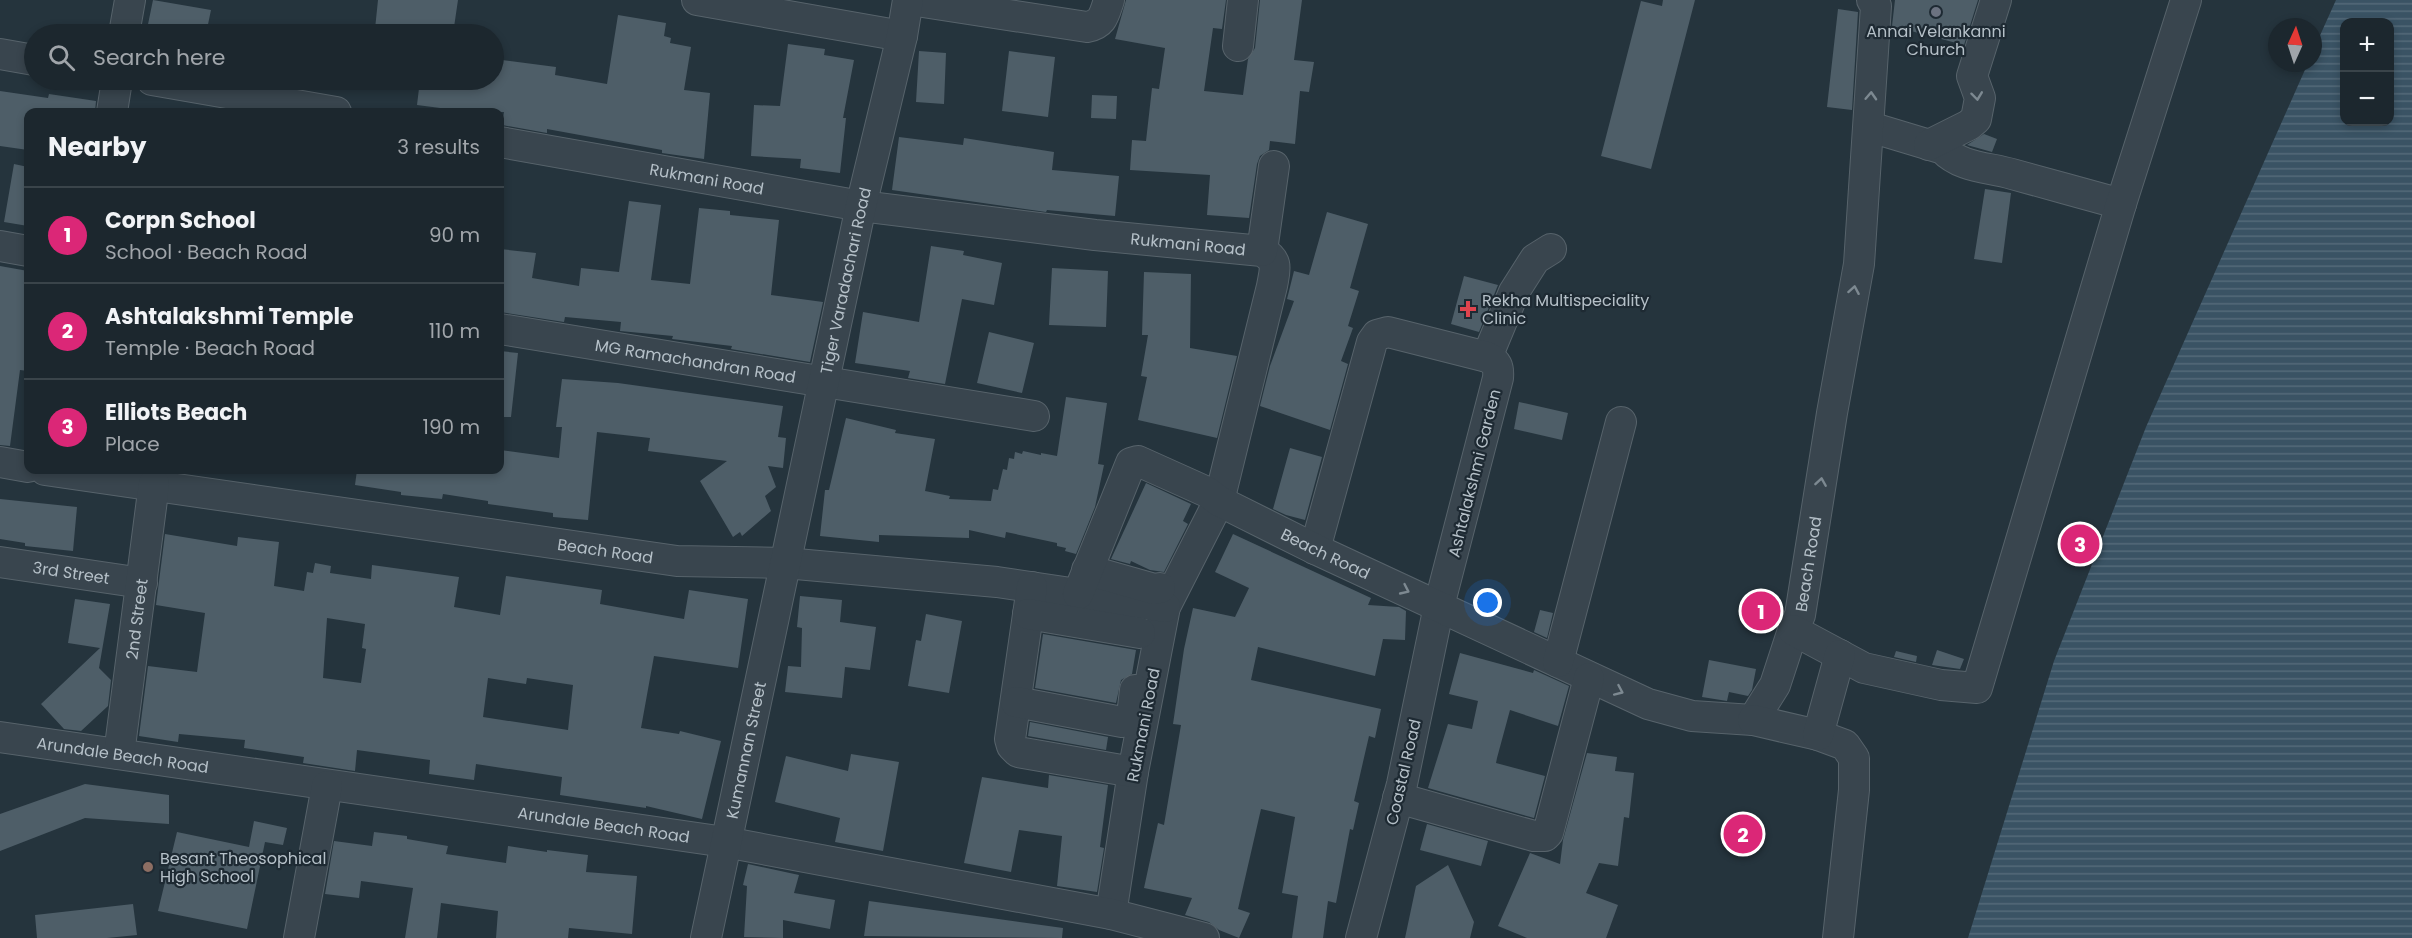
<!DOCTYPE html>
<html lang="en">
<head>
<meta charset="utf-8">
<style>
  body { margin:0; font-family:Poppins,sans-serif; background:#29333a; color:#f1f3f6 }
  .controls { position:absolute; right:18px; top:18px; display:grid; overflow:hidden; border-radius:12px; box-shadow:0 3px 9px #0003 }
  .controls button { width:54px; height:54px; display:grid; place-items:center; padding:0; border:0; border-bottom:2px solid #3a444a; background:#1c272e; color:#f1f3f6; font:30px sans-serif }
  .compass { position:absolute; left:2268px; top:18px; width:54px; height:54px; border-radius:50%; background:#1c272e; box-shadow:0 3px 9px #0003; rotate:3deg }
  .you { position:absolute; left:1488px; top:603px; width:21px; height:21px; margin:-15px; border:4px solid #fff; border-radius:50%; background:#1a73e8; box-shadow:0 0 0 9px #1a73e833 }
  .badge { display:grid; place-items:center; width:39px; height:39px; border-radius:50%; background:#db2777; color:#fff; font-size:20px; font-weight:700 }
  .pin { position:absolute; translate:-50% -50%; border:3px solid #fff; box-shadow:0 2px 6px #0006 }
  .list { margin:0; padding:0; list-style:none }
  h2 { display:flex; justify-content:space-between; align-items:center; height:78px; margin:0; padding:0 24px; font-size:26px }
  h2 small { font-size:20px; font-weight:400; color:#a0a5aa }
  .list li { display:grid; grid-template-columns:39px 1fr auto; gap:18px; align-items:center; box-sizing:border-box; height:96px; padding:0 24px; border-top:2px solid #3a444a }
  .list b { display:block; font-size:22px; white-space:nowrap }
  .list p { margin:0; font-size:20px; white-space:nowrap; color:#a0a5aa }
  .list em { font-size:20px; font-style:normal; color:#a0a5aa }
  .icon { flex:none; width:33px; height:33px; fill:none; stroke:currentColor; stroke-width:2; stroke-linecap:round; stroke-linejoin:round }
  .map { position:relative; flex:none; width:2412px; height:938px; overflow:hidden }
  .search { position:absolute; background:#1c272e; box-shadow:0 3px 9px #0003; left:24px; top:24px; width:480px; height:66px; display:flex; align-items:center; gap:15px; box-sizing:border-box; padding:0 21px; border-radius:33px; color:#a0a5aa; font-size:22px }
  .panel { position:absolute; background:#1c272e; box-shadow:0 3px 9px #0003; left:24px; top:108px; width:480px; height:366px; border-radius:12px }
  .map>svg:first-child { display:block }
  .water { fill:url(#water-rules); fill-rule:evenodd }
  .building { fill:#4e5e68; fill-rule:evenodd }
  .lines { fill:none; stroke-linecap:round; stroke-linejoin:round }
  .minor-casing { stroke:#57636b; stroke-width:32 }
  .minor { stroke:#39454e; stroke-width:30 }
  .oneway { stroke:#7d8991 }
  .worship-dot { fill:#6b7280; stroke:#1e2a33; stroke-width:2 }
  .health-dot { fill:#e0444e; stroke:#1e2a33; stroke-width:2 }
  .education-dot { fill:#8d6e63; stroke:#1e2a33; stroke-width:2 }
  .labels { text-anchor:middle; stroke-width:4.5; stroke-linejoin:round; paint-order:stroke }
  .poi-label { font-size:16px; fill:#b5c0c8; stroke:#1e2a33; text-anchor:start }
  .street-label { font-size:16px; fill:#b5c0c8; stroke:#1e2a33 }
</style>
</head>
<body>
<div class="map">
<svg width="2412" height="938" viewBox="0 0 2412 938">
  <defs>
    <pattern id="water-rules" width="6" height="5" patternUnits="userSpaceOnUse" patternTransform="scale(1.5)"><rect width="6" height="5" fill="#3a5364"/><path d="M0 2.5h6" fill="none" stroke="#546a79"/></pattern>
  </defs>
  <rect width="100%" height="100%" fill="#25343d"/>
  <path class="water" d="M2336,0H2412V938H1968L2054,661L2146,427L2308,63H2313V51ZM2344,22H2390V122H2344Z"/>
  <path class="building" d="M153,0L211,10L206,34H146Z
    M378,0H458L453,34H417L375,29Z
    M1126,0H1226L1222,29L1213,28L1204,91L1243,95L1248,59L1255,48L1260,0H1302L1294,60L1314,62L1309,92L1300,91L1295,144L1270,141L1269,150L1260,156L1257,164L1249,218L1207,215L1210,175L1130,170L1132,140L1146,141L1152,88L1159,89L1165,48L1115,39Z
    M1663,0H1695L1651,169L1601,156L1641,1L1662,6Z
    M1895,0H1978L1964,45L1892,26Z
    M1838,9L1858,12L1852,110L1827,107Z
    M618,15L666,23L664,36L671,38L670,43L691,47L684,90L710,93L704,159L662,153V150L547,129V133L502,125L504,112H471L417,105L420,80H494V59L556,67L555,75L607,84Z
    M788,44L825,49L824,55L854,60L843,118H846L840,173L800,168L801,159L751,156L754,105L780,106Z
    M919,51L946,53L944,104L916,102Z
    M1009,51L1055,57L1048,117L1002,111Z
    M0,91L48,98L49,94L96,101L95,112H28V150L0,146Z
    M1092,95L1117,96L1116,119L1091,118Z
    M1984,134L1997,139L1992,152L1967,145Z
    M899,137L963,145L964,138L1054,152L1052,170L1119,176L1115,216L1047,210L1046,212L892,190Z
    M14,164L28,167V226L4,222Z
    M1985,189L2011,193L2002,263L1974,259Z
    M629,201L661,205L651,280L690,284L699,208L730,211V215L779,220L771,295L823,302L810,362L731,349L732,346L672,339L673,336L620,331L621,322L565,317L564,322L500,312V249L536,253L532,278L579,286L581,268L619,272Z
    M1327,212L1368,224L1350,288L1359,291L1348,326L1353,328L1341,361L1348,364L1330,430L1260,406L1270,366L1294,301L1287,299L1294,271L1309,275Z
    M931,246L964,251L963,255L1002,263L994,305L962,299L945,384L908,378L910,371L855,363L863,312L919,322Z
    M0,266L28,271V371L20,370L10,446L0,445Z
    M1052,268L1108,271L1106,327L1049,325Z
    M1144,272L1191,274L1190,348L1237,356L1217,438L1138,420L1147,377L1141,376L1148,335H1142Z
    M1464,276L1498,285L1479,332L1451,324Z
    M989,332L1034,343L1022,393L977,383Z
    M500,351L518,353L511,417H500Z
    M562,379L618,383L783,406L778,437L786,438L783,468L768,466L776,487L765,496L771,511L742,536L740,532L733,537L700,481L727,461L648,451L650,438L597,432L588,520L553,517V513L488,504V501L443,494L442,499L401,495V492L355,485L357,470H500V450L559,458L562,427H556Z
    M1066,397L1107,403L1098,464L1104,465L1095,507L1076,554L1065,551L1066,548L1057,546V543L1006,532L1005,538L969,530V538L879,535V542L820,536L825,490H829L846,418L896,430L895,433L935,439L925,491L950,496L949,499L991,501L993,489L998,490L1003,469L1007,470L1009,458L1014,459L1015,452L1022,454L1023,451L1041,455V453L1057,456Z
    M1519,402L1568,413L1562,440L1514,429Z
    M1290,448L1322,457L1305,520L1286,515L1273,509Z
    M1146,483L1191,504L1183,521L1188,524L1164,572L1150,570L1131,561L1130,564L1111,559Z
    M0,499L77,507L73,551L25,546V543L0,539Z
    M165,534L237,546L238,537L279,542L274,586L304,591L307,572L313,573L315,563L331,566L330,573L371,579L372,565L459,577L454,607L500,615L506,576L602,590L600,604L684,619L689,590L748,599L738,668L654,656L641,728L679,734L680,731L721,741L702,819L646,806V808L560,795L562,777L476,764L474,780L429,774L430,760L357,750L355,771L303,763L304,757L244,748L245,740L179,734L178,742L139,736L148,666L197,672L205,613L156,605ZM327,618L365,624L362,648L366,649L361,683L323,678ZM488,678L526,684L527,678L573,685L568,730L483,717Z
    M1233,534L1371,598L1368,605L1399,607L1406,611L1405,640L1383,639L1375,676L1258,647L1251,680L1381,709L1375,738L1369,736L1354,801L1359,803L1353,830L1350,829L1336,903L1328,901L1323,938H1292L1298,896L1282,893L1295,817L1261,809L1238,909L1250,913L1239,938L1219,930L1209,922L1185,915L1192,898L1144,888L1158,823L1164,825L1181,725L1173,724L1184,649L1193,608L1235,617L1249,588L1215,572Z
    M800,596L842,600L840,622L876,627L870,670L845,667L842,698L785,692L788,666L801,667L802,628L797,627Z
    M75,599L110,604L99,668L111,680L108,706L81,731L64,729L41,704L100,648L68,643Z
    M1540,610L1553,613L1547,638L1534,632Z
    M926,614L962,621L949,693L908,686L916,640L921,641Z
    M1043,634L1136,650L1132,674L1121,680L1116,703L1035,688Z
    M1937,650L1964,659L1960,669L1932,665Z
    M1896,651L1917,656L1916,662L1894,657Z
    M1460,653L1533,673L1534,670L1569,686L1558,726L1510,710L1497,758L1496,763L1545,776L1534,818L1428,788L1448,724L1472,729L1478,701L1449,694Z
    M1709,660L1756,669L1752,690L1748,696L1729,692L1727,701L1702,697Z
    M1030,722L1108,737L1106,750L1028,736Z
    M1587,753L1617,757L1615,771L1634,773L1629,818L1624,817L1618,866L1599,863L1586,893L1618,905L1606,938H1527L1498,926L1530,853L1560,864L1563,840Z
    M851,754L899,762L883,851L835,842L840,818L775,802L786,756L848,771Z
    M1049,775L1108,785L1100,847L1104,848L1097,892L1057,886L1062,836L1019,830L1011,872L964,863L982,777L1048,788Z
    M85,784L169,795V824L85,818L0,851V814Z
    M254,821L287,828L283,845L265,842L247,929L158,911L177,832L249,847Z
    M1427,824L1488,841L1481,866L1420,850Z
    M374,832L407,836V839L448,846L446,854L506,863L508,846L547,852V850L588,855L586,872L637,876L632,934L569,928L568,938H496L498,911L441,903L437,938H405L413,888L361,881L359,898L325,894L334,841L372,846Z
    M748,864L799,875L794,893L835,900L830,929L783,920V938L744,937L747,886L743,885Z
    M1448,865L1474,922L1470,938H1405L1416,886Z
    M869,901L1063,928L1062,938L864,936Z
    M133,904L137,935L107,938H37L35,915Z"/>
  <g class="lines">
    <g class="minor-casing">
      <g id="minor">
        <path d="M697,0L902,36"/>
        <path d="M910,0L1087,27C1103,24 1104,15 1109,0"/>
        <path d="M124,34L130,0"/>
        <path d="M1238,46L1243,0"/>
        <path d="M0,54L34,60"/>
        <path d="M152,80L336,112"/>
        <path d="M112,112L117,80"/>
        <path d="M1870,127L1943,149C1961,168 1988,167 2012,174C2048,184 2085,194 2121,204"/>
        <path id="s1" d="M500,142L861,206L1095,235L1262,251C1279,261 1275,269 1272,286L1219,501L1165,607L1133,772L1111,914"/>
        <path d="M1929,145L1969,125L1976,119L1980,98L1972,76L1996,0"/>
        <path d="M0,246L28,251"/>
        <path d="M1262,251L1274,166"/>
        <path id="s2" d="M500,329L1034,416"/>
        <path d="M1487,357L1514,292L1535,259L1551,249"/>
        <path d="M0,462L28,467"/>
        <path id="s3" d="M45,470L677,561L785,563L997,582L1165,607"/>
        <path d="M1315,549L1372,342L1377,335L1388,332L1487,357C1497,362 1499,367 1498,378L1439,606L1402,784L1361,938"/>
        <path id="s4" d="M0,562L142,583"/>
        <path d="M1087,570L1154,589L1160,588"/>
        <path d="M1032,587L1010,739L1012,746L1018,752L1133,772"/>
        <path id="s5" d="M1078,594L1131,463L1138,461L1207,492L1219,501L1315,549L1648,704L1692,716L1753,720L1775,685L1793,630L1800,615L1832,413L1859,264L1876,6L1872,0"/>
        <path d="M1028,614L1140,633"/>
        <path d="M1793,630L1864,668L1941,685L1977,688L2121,204L2186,0"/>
        <path d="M1558,662L1621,422"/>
        <path d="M1016,702L1122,722L1128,721L1132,716L1135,690"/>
        <path d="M1753,720L1818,735L1845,745L1854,758V790L1838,938"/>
        <path d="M1818,735L1840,655"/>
        <path id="s6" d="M0,737L725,842L1111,914L1204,938"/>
        <path id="s7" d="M119,754L154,484"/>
        <path d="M1398,798L1534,836H1545L1548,833L1589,678"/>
        <path d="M299,938L327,786"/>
        <path id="s8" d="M706,938L861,206L902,36L908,0"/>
      </g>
    </g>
    <use href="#minor" class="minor"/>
  </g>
  <defs><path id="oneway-chevron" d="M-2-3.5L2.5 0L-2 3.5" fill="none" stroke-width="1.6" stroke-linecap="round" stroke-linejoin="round" transform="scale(1.5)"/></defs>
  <g class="oneway">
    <use href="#oneway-chevron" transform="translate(1871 96) rotate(-87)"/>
    <use href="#oneway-chevron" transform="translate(1977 96) rotate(83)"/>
    <use href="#oneway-chevron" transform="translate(1854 290) rotate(-80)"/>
    <use href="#oneway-chevron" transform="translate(1821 482) rotate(-81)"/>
    <use href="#oneway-chevron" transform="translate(1405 590) rotate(25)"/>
    <use href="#oneway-chevron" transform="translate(1619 691) rotate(24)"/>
  </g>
  <circle class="worship-dot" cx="1936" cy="12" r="6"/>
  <path class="health-dot" d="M1465 300h6v6h6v6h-6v6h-6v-6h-6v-6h6z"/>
  <circle class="education-dot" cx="148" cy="867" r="6"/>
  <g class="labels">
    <g class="poi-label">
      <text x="1936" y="37" text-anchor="middle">Annai Velankanni<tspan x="1936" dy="18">Church</tspan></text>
      <text x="1482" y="306">Rekha Multispeciality<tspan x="1482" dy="18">Clinic</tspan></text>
      <text x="160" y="864">Besant Theosophical<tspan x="160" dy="18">High School</tspan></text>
    </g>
    <g class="street-label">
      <text dy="6" stroke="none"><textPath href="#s1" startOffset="210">Rukmani Road</textPath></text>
      <text dy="6" stroke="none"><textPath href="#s1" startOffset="696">Rukmani Road</textPath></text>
      <text dy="6" stroke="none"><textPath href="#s8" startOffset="672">Tiger Varadachari Road</textPath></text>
      <text dy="6" stroke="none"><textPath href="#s2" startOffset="198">MG Ramachandran Road</textPath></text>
      <text transform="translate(1474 473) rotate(-76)" y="6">Ashtalakshmi Garden</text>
      <text dy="6" stroke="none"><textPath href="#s3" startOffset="566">Beach Road</textPath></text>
      <text dy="6" stroke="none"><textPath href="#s5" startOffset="358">Beach Road</textPath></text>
      <text dy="6" stroke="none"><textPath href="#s5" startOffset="988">Beach Road</textPath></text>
      <text dy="6" stroke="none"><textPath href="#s4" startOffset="72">3rd Street</textPath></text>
      <text dy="6" stroke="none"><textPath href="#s7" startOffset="136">2nd Street</textPath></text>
      <text transform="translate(1143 725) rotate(-79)" y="6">Rukmani Road</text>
      <text dy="6" stroke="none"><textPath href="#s8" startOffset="192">Kumannan Street</textPath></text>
      <text dy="6" stroke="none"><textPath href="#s6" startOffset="124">Arundale Beach Road</textPath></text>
      <text transform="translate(1403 772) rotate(-77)" y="6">Coastal Road</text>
      <text dy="6" stroke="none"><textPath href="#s6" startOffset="610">Arundale Beach Road</textPath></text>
    </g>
  </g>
</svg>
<div class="controls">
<button>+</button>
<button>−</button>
</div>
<svg class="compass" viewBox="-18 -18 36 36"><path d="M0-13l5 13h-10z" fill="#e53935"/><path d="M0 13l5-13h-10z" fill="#a0a5aa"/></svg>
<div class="you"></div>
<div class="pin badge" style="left:1761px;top:611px">1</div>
<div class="pin badge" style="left:1743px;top:834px">2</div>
<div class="pin badge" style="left:2080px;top:544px">3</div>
<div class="search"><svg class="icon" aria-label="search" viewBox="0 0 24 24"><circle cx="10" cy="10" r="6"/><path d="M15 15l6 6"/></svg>Search here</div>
<section class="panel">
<h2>Nearby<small>3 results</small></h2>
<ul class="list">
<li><span class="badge">1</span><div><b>Corpn School</b><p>School · Beach Road</p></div><em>90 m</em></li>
<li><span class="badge">2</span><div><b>Ashtalakshmi Temple</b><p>Temple · Beach Road</p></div><em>110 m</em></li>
<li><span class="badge">3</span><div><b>Elliots Beach</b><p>Place</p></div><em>190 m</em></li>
</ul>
</section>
</div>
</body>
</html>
